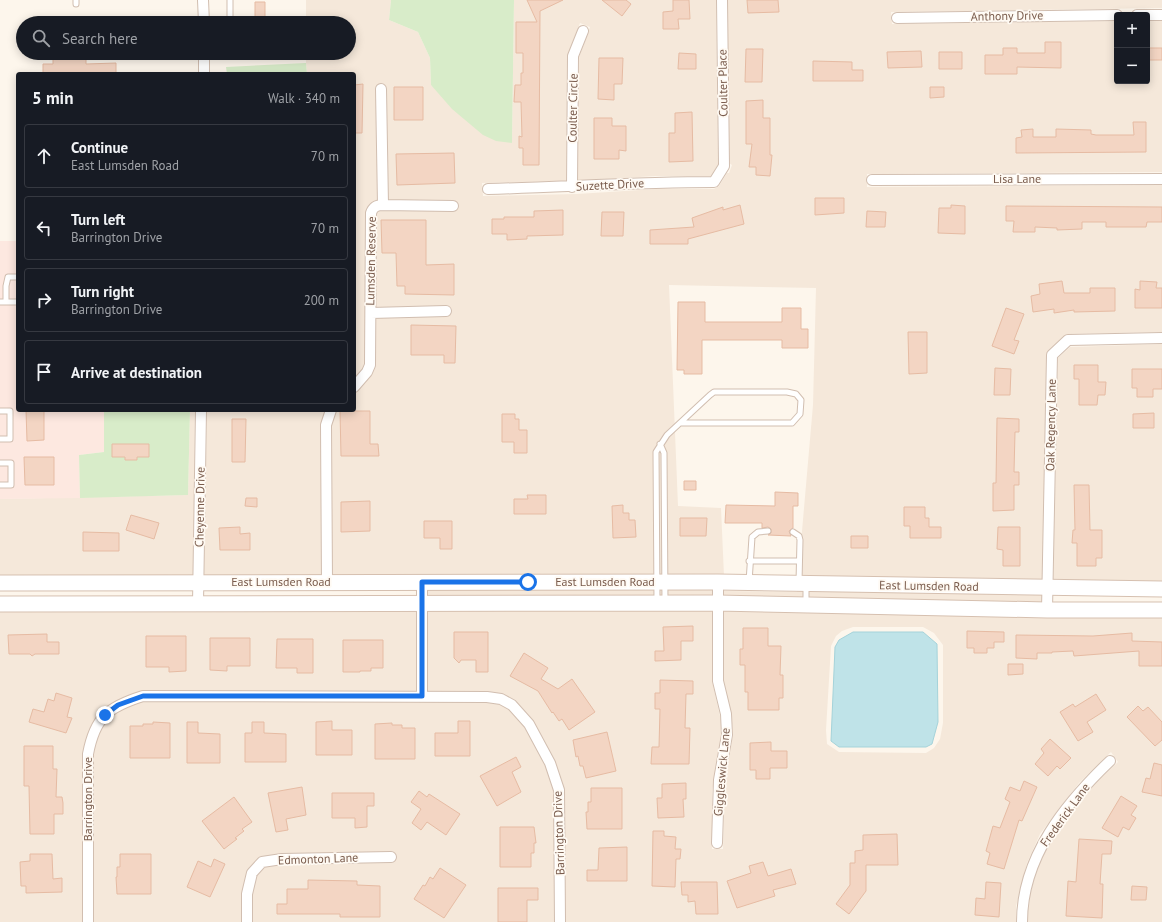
<!DOCTYPE html>
<html lang="en">
<head>
<meta charset="utf-8">
<style>
  body { margin:0; font-family:"PT Sans",sans-serif; background:#20242c; color:#f1f3f6 }
  .controls { position:absolute; right:12px; top:12px; display:grid; overflow:hidden; border-radius:4px; box-shadow:0 2px 10px #0003 }
  .controls button { width:36px; height:36px; display:grid; place-items:center; padding:0; border:0; border-bottom:1px solid #363941; background:#171b24; color:#f1f3f6; font:20px sans-serif }
  .stop { position:absolute; width:12px; height:12px; margin:-9px; border:3px solid #1a73e8; border-radius:50%; background:#fff }
  .stop.end { background:#1a73e8; border-color:#fff; box-shadow:0 1px 4px #0008 }
  .list { margin:0; padding:0; list-style:none }
  h2 { display:flex; justify-content:space-between; align-items:center; height:52px; margin:0; padding:0 16px; font-size:17px }
  h2 small { font-size:13px; font-weight:400; color:#9ea1a6 }
  .list li { display:grid; grid-template-columns:26px 1fr auto; gap:12px; align-items:center; box-sizing:border-box; height:64px; margin:0 8px 8px; padding:0 8px; border:1px solid #363941; border-radius:4px }
  .list b { display:block; font-size:15px; white-space:nowrap }
  .list p { margin:0; font-size:13px; white-space:nowrap; color:#9ea1a6 }
  .list em { font-size:13px; font-style:normal; color:#9ea1a6 }
  .icon { flex:none; width:22px; height:22px; fill:none; stroke:currentColor; stroke-width:2; stroke-linecap:round; stroke-linejoin:round }
  .map { position:relative; flex:none; width:1162px; height:922px; overflow:hidden }
  .search { position:absolute; background:#171b24; box-shadow:0 2px 10px #0003; left:16px; top:16px; width:340px; height:44px; display:flex; align-items:center; gap:10px; box-sizing:border-box; padding:0 14px; border-radius:22px; color:#9ea1a6; font-size:15px }
  .panel { position:absolute; background:#171b24; box-shadow:0 2px 10px #0003; left:16px; top:72px; width:340px; height:340px; border-radius:4px }
  .map>svg:first-child { display:block }
  .residential { fill:#f5e8da; fill-rule:evenodd }
  .commercial { fill:#fde8e0 }
  .green { fill:#d8ecc9 }
  .water { fill:#bfe3e8; stroke:#a5d3da }
  .building { fill:#f3d5c3; stroke:#e6bba3 }
  .lines { fill:none; stroke-linecap:round; stroke-linejoin:round }
  .lane-casing { stroke:#d1beb0; stroke-width:7 }
  .street-casing { stroke:#d1beb0; stroke-width:12 }
  .secondary-casing { stroke:#d6c0b0; stroke-width:17 }
  .lane { stroke:#fff; stroke-width:5 }
  .street { stroke:#fff; stroke-width:10 }
  .secondary { stroke:#fff; stroke-width:15 }
  .route { stroke:#1a73e8; stroke-width:5 }
  .labels { text-anchor:middle; stroke-width:3.5; stroke-linejoin:round; paint-order:stroke }
  .street-label { font-size:12px; fill:#7a5c4d; stroke:#fffaf3 }
</style>
</head>
<body>
<div class="map">
<svg width="1162" height="922" viewBox="0 0 1162 922">
  <rect width="100%" height="100%" fill="#fdf6ec"/>
  <path class="residential" d="M306,0H391L389,20L418,32L430,58L431,85L512,143L514,0H716L718,165L711,176H655L577,181L579,57L590,27L580,23L568,56L566,181L482,183L483,196L577,194L656,189H714L719,186L727,173H729L732,165L729,163L727,0H1162V8L891,12L892,24L1117,21V81H1147V21H1162V172L867,174V187L1162,185V332L1068,334L1049,350L1047,355L1042,582L798,577L813,405L816,288L669,285L678,506L721,508L724,576H204L207,410H354V74H307L306,63V53H349V23H306Z
    M1162,344V583H1053L1058,358L1070,347Z
    M190,410H195L193,576L0,577V499L188,495Z
    M427,589H712V596L427,597Z
    M723,589L725,591L797,592V590L1042,595V603L723,597Z
    M712,609V681L722,725L721,744L712,791V849H723L725,781L733,735L731,713L723,680V609L1162,616V922H1027V907L1037,868L1049,842L1087,791L1118,762L1111,752L1079,783L1040,834L1027,863L1016,906V922H0V611ZM853,627H923L934,633L943,645V723L940,739L934,748L926,753L839,752L827,744L826,730L831,646L836,636L842,631Z"/>
  <path class="commercial" d="M0,241H18V410H104V452L79,455L80,498L0,499Z"/>
  <path class="green" d="M391,0H514L512,143L496,141L483,135L452,109L431,85L430,58L418,32L389,20Z
    M306,63L307,74H227L226,67Z
    M104,410H190L188,495L80,498L79,455L104,452Z"/>
  <path class="water" d="M853,632H923L937,644L938,722L932,744L926,747H839L831,741L835,647L839,640Z"/>
  <path class="building" d="M527,0H563L540,11L539,165H523V148H519V136L522,137L521,102H514L515,85H521V73H523V53H516V22H537Z
    M602,0H626L631,4L622,16Z
    M673,0H689L690,19H678L679,29H663V12L673,11Z
    M747,0H778L779,12L748,13Z
    M255,2H265V23H255Z
    M1045,42H1061V68L1017,67V74H985V55H1003V48H1017V53H1045Z
    M1147,48H1162V60H1147Z
    M746,49H763L762,82H745Z
    M921,51L922,67L888,68L887,52Z
    M939,52H962V69H939Z
    M53,53H86V64L116,63V74H43V64H53Z
    M679,53L696,54V69H678Z
    M599,58H623L622,84H614V100L598,99Z
    M813,61L852,62V70H863V81H813Z
    M363,84L362,133H354V85Z
    M394,87H423V120H394Z
    M930,87H944V97L930,98Z
    M763,100V118H770V155H772L770,176L756,175V167H749L752,144H746V101Z
    M692,112L693,161L669,162V133H675V113Z
    M594,118H612V126H626V151L619,150V159H594Z
    M1133,122H1146V152L1016,153V138L1022,137L1021,130L1033,129V137H1056V129L1091,130V134L1096,135H1134Z
    M454,153L455,183L397,185L396,154Z
    M815,198H844V213L815,215Z
    M740,205L744,224L688,239V244H650V230L694,227L692,218L723,207V210Z
    M951,205L965,206V234L938,233L939,208H951Z
    M1006,206L1162,207V222H1147L1146,227H1106V222H1082V229L1057,230V228L1035,227V232H1013L1014,221H1006Z
    M563,210V235L527,236V239L507,240V234H492V219H504V217H534V211Z
    M867,211L886,212L885,227H866Z
    M602,212H624L623,236H601Z
    M381,220H426V265L454,264V295L405,294V286H397L396,253H382Z
    M1062,281L1064,293H1090V288H1115V311L1074,312V310L1054,313V309L1033,312L1031,296L1040,294L1039,284Z
    M1140,281L1157,282L1156,288H1162V308H1135V289L1140,290Z
    M678,302H705V322H782V308H801V329H808V348H782V340H702V374H684V370H677Z
    M1006,308L1024,314L1014,340L1019,341L1014,354L992,346Z
    M411,325L456,326L455,363H444V355H411Z
    M908,332H927V373L909,374Z
    M1074,365H1098V382H1106L1105,395H1098L1097,405H1079V379H1074Z
    M995,368L1011,369L1010,395H994Z
    M1132,369H1162V389H1153V397H1137V388H1132Z
    M26,410H44V440L27,441Z
    M340,411H370V444H378L379,456H341Z
    M1154,413V428H1133V414Z
    M502,414H515V419H519V430H527V453H514V442H502Z
    M997,418L1019,419V432H1015L1014,472H1019V485H1014V510L993,511V483H996Z
    M232,419H246L245,462H232Z
    M112,444H149V457H137V460H125V457H112Z
    M24,457H54V485H25Z
    M684,481H696V490H684Z
    M1074,485H1089L1090,530H1102V558H1096V566H1077V543H1072L1073,530H1075Z
    M775,492L798,493V506H793V528L789,531L791,536L768,535L771,533V529L768,527L762,528V523H725L726,505L775,506Z
    M527,495H546V514H514V499H528Z
    M246,498H257V507L245,506Z
    M370,501V531L341,532V502Z
    M623,505V513H629V520H635L636,537L613,538L612,506Z
    M904,507H925V518H929V527H941V538H910V526H904Z
    M131,515L159,523L154,539L126,530Z
    M680,518H707L706,536H680Z
    M424,521H452V549H440V538H424Z
    M240,527V534L250,533V550H220L219,528Z
    M998,527H1020V566H1003V550L997,549Z
    M83,532L119,533V551H83Z
    M851,536H868V548H851Z
    M693,626V641H681V660L655,661V651H664L663,627Z
    M743,628H768V646H781L780,675H783V698H779V710H748V692H745V665H740V649H743Z
    M967,631L1004,632V642H994V648H987V653H974V648H967Z
    M454,632H488V672H476V660H461L459,663L454,658Z
    M1132,633V641L1162,642V666H1139V651L1074,656L1073,651L1052,652V653H1037V659L1016,658V635L1093,636Z
    M47,634V642H59V654H35L32,656L30,654H9L8,635Z
    M146,636H186V671L169,672V667H146Z
    M210,638H250V666H227V671L210,670Z
    M277,639H313V673H297V668H276Z
    M343,640H383V668H371V671H360V672H343Z
    M524,653L548,668L541,679L558,689L572,679L595,712L569,730L562,719L559,721L553,712L552,713L538,691L510,676Z
    M1008,664H1023V674L1008,675Z
    M660,680L693,681V694H686L685,728H690L689,764H651L652,747H659L660,709H655V693H660Z
    M56,693L72,698L67,717L72,718L66,733L29,722L33,709L44,712L48,699L54,701Z
    M1096,694L1106,710L1087,722L1093,732L1078,741L1060,712L1073,704L1075,707Z
    M1138,706L1143,711L1148,707L1162,722V740L1155,746L1127,717Z
    M332,721V730H352V755H316V722Z
    M458,721H470V756H435V733H458Z
    M153,722L170,723V758H130V726H143V724H153Z
    M187,722H198V733L220,734V763H187Z
    M252,722H264V733L286,734V762H245V733H252Z
    M392,723V725H402V728H415V759H375V724Z
    M607,732L616,771L586,778L583,766H580L578,756L576,757L573,740Z
    M1050,739L1071,758L1060,769L1057,766L1048,776L1035,764L1044,753L1041,749Z
    M771,742V751H787V768H770V779H756V770H750V743Z
    M24,746H53V769H57L56,797H62L63,803V814H54V834H30L29,786H24Z
    M516,757L521,767L512,772L521,792L497,806L480,776Z
    M1154,763L1162,765V796L1142,792L1146,778L1150,779Z
    M1024,781L1037,787L1022,821L1019,820L1004,869L987,864L990,853L986,851L993,826L1000,828L1010,802L1005,799L1010,787L1020,791Z
    M686,783V799H683L684,817L658,818L657,798H662V784Z
    M302,787L306,815L286,819L288,830L276,832L268,793Z
    M591,788H622V829H587L586,812H588V802H591Z
    M419,791L427,797L429,794L460,814L446,835L427,822L421,830L412,823L421,809L411,802Z
    M332,793H374V806H367V827L355,828V818H332Z
    M1121,796L1137,806L1131,815L1136,818L1129,830L1123,827L1118,837L1102,828Z
    M234,797L252,822L242,829L244,831L235,838L237,839L224,849L202,821Z
    M500,827H534L536,843H534V853H531V867H500Z
    M653,831H664V836L676,837L675,849H681L680,859H676L675,887L652,886Z
    M897,834L898,865H866V891L849,914L836,904L850,885V863H855V851L863,850V835Z
    M1079,839L1112,841L1111,854H1102L1100,884H1103L1102,918L1066,916L1068,881L1076,882Z
    M627,847V881H587V870H598L599,848Z
    M30,854H52L53,879L62,878V892L26,893V886H21L20,862L30,861Z
    M120,854H151V894H117L116,877H117V867H120Z
    M214,859L225,864L210,897L187,887L198,861L211,867Z
    M763,862L768,876L791,869L796,884L773,890L775,896L737,908L727,881L751,873L749,866Z
    M440,868L466,885L444,918L414,899L423,885L425,886L430,877L433,879Z
    M308,880L357,881V885L380,886V917H340V914H277V904H287V889H308Z
    M681,882H717L718,914H696L695,901L688,902V895H682Z
    M986,882L1001,883L999,917L975,915L976,898L985,899Z
    M1132,886L1147,887L1146,900H1131Z
    M498,888H538V900H527V922H498Z"/>
  <g class="lines">
    <g class="lane-casing">
      <path id="lane" d="M76,4V0
        M230,23V0
        M0,302H18
        M6,302V286L8,277H18
        M0,411H10V439H0
        M660,444L664,453L665,603
        M0,463H11V485H0
        M793,532L799,536L800,540L799,582
        M749,561H799
        M749,582L752,537L758,532L768,531
        M806,585V603
        M657,602L656,452L667,435L710,395L714,392H787L796,394L801,400L800,414L792,423H680"/>
    </g>
    <g class="street-casing">
      <path id="street" d="M203,0L204,23
        M1137,15H1162
        M897,18L1117,15
        M204,53V74
        M872,180L1162,179
        M572,187L573,56L583,31
        M488,189C564,187 639,182 714,182L724,166L722,0
        M383,205L453,206
        M371,313L446,311
        M354,387L367,372L370,365L371,213C373,207 376,205 383,205L381,89
        M327,582L326,425L331,410
        M422,582V696
        M198,604L201,410
        M1047,610L1052,355L1068,340L1162,338
        M717,843L719,780L727,735L726,714L718,681V582
        M88,922V754C95,717 108,707 143,696L487,697L501,699L512,705L529,724L550,763L559,790L560,922
        M247,922V894L252,873L262,862L282,859L391,857
        M1022,922C1022,857 1065,804 1110,761"/>
    </g>
    <g class="secondary-casing">
      <path id="secondary" d="M0,583L718,582L1162,589
        M0,604L717,603L1047,610H1162"/>
    </g>
    <use href="#lane" class="lane"/>
    <use href="#street" class="street"/>
    <use href="#secondary" class="secondary"/>
  </g>
  <g class="lines">
    <path class="route" d="M105,715L118,705L143,696H422V582H528"/>
  </g>
  <g class="labels">
    <g class="street-label">
      <text transform="translate(1007 16) rotate(-1)" y="4">Anthony Drive</text>
      <text transform="translate(723 83) rotate(-91)" y="4">Coulter Place</text>
      <text transform="translate(573 108) rotate(-89)" y="4">Coulter Circle</text>
      <text x="1017" y="183">Lisa Lane</text>
      <text transform="translate(610 185) rotate(-3)" y="4">Suzette Drive</text>
      <text transform="translate(371 261) rotate(-89)" y="4">Lumsden Reserve</text>
      <text transform="translate(1051 425) rotate(-89)" y="4">Oak Regency Lane</text>
      <text transform="translate(200 507) rotate(-89)" y="4">Cheyenne Drive</text>
      <text x="281" y="586">East Lumsden Road</text>
      <text x="605" y="586">East Lumsden Road</text>
      <text transform="translate(929 586) rotate(1)" y="4">East Lumsden Road</text>
      <text transform="translate(722 772) rotate(-85)" y="4">Giggleswick Lane</text>
      <text transform="translate(88 799) rotate(-90)" y="4">Barrington Drive</text>
      <text transform="translate(1065 815) rotate(-54)" y="4">Frederick Lane</text>
      <text transform="translate(559 833) rotate(-92)" y="4">Barrington Drive</text>
      <text transform="translate(318 859) rotate(-2)" y="4">Edmonton Lane</text>
    </g>
  </g>
</svg>
<div class="controls">
<button>+</button>
<button>−</button>
</div>
<div class="stop" style="left:528px;top:582px"></div>
<div class="stop end" style="left:105px;top:715px"></div>
<div class="search"><svg class="icon" aria-label="search" viewBox="0 0 24 24"><circle cx="10" cy="10" r="6"/><path d="M15 15l6 6"/></svg>Search here</div>
<section class="panel">
<h2>5 min<small>Walk · 340 m</small></h2>
<ul class="list">
<li><svg class="icon" aria-label="ahead" viewBox="0 0 24 24"><path d="M12 20V5M6 11l6-6 6 6"/></svg><div><b>Continue</b><p>East Lumsden Road</p></div><em>70 m</em></li>
<li><svg class="icon" aria-label="left" viewBox="0 0 24 24"><path d="M17 20v-9H6M10 6l-5 5 5 5"/></svg><div><b>Turn left</b><p>Barrington Drive</p></div><em>70 m</em></li>
<li><svg class="icon" aria-label="right" viewBox="0 0 24 24"><path d="M7 20v-9h11M14 6l5 5-5 5"/></svg><div><b>Turn right</b><p>Barrington Drive</p></div><em>200 m</em></li>
<li><svg class="icon" aria-label="arrive" viewBox="0 0 24 24"><path d="M6 21V4h12l-3 4 3 4H6"/></svg><div><b>Arrive at destination</b></div></li>
</ul>
</section>
</div>
</body>
</html>
